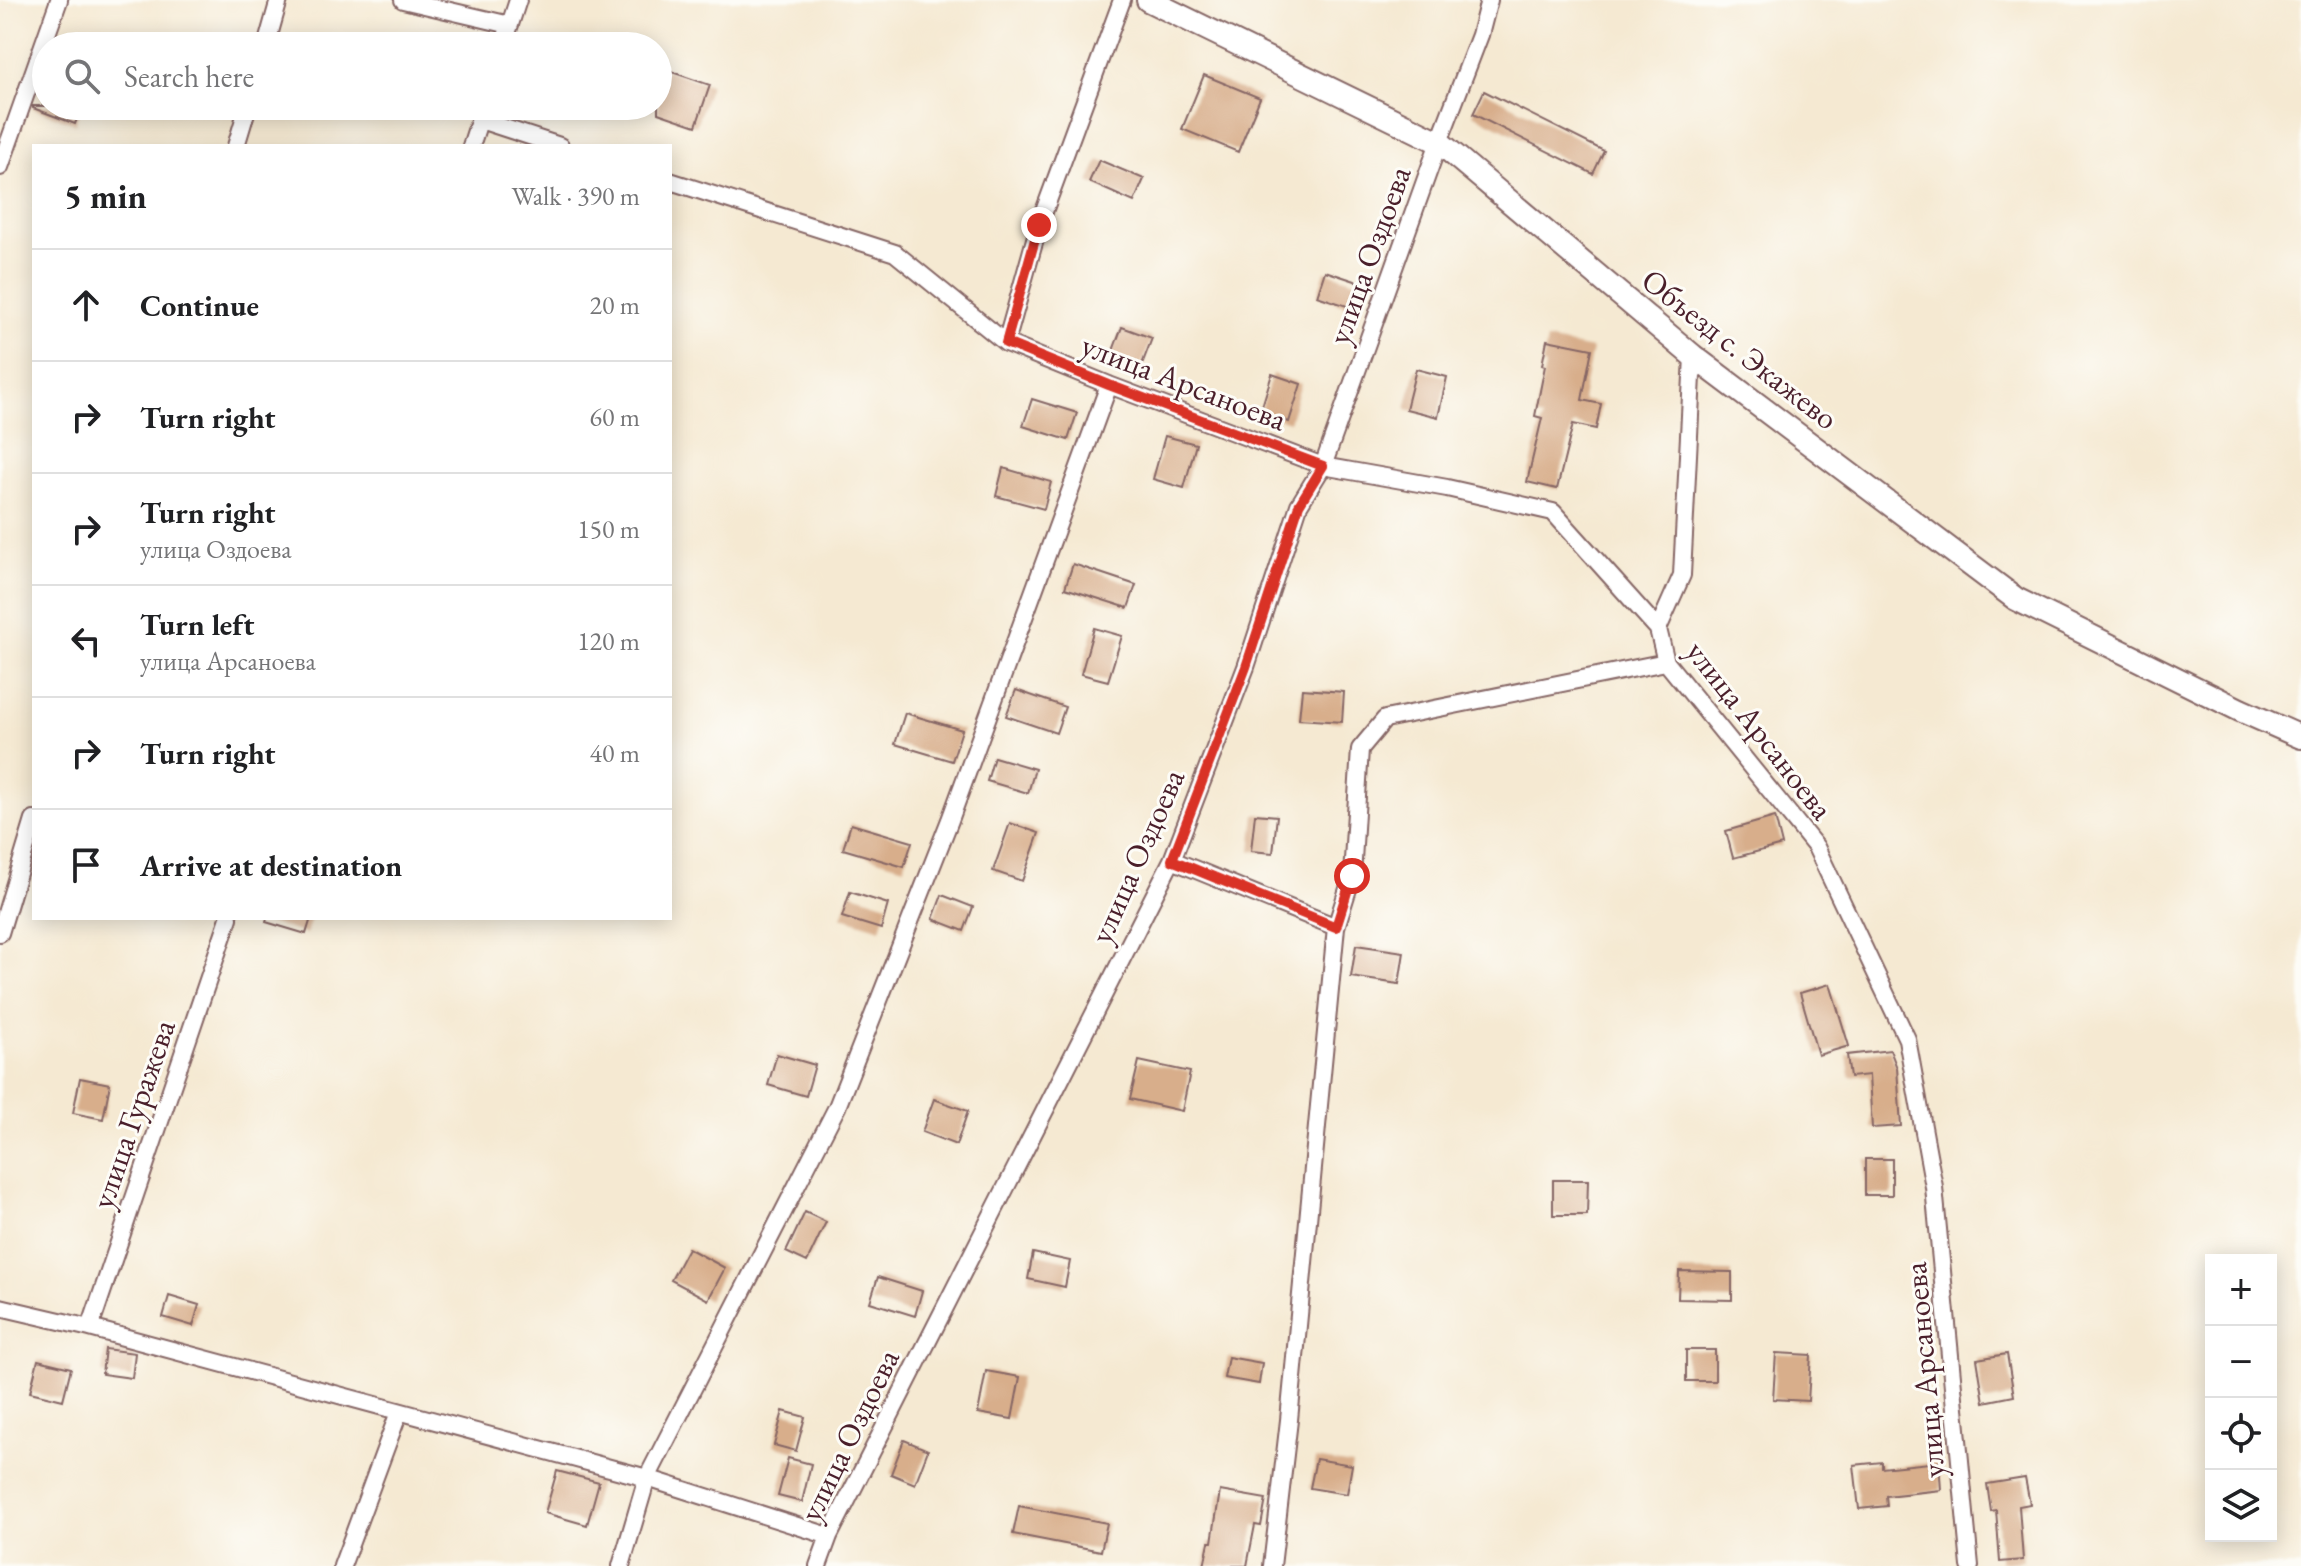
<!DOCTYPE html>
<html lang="en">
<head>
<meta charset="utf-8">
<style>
  body { margin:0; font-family:"EB Garamond",serif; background:#f2f2f2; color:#202124 }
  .controls { position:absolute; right:24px; bottom:24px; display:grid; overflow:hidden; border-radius:0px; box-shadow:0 4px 20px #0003 }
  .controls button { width:72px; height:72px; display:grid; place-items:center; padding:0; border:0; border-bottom:2px solid #e0e0e0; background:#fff; color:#202124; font:40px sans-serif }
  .stop { position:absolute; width:24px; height:24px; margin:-18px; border:6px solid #d93025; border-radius:50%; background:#fff }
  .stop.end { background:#d93025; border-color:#fff; box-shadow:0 2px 8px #0008 }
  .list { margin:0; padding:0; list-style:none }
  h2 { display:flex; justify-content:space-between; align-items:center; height:104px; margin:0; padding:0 32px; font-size:34px }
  h2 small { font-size:26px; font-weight:400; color:#757577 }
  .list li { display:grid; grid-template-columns:52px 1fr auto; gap:24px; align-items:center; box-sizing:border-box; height:112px; padding:0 32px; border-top:2px solid #e0e0e0 }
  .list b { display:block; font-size:30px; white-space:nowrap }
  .list p { margin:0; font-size:26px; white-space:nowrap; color:#757577 }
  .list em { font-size:26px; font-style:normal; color:#757577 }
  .icon { flex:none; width:44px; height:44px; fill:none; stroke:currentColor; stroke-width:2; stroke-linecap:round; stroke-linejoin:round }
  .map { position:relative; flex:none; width:2301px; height:1566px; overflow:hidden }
  .search { position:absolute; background:#fff; box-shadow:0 4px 20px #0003; left:32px; top:32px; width:640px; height:88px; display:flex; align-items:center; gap:20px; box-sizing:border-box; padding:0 28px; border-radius:44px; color:#757577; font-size:30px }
  .panel { position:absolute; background:#fff; box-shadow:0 4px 20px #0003; left:32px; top:144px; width:640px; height:776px; border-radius:0px }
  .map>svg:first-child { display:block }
  .building { fill:#d8ae8b }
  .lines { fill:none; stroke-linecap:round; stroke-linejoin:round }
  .street-casing { stroke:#866665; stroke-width:20 }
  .secondary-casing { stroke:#866665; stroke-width:26 }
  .street { stroke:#fff; stroke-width:16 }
  .secondary { stroke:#fff; stroke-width:22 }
  .route { stroke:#d93025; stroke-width:10 }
  .labels { text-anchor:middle; stroke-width:6; stroke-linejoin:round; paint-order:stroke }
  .street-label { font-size:32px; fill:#4a1f2b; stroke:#fdfcf7 }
</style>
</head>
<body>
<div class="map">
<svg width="2301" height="1566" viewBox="0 0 2301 1566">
  <rect width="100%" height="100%" fill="#fdfcf7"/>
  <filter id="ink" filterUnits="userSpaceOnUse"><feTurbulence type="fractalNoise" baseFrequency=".0125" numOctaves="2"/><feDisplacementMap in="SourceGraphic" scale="16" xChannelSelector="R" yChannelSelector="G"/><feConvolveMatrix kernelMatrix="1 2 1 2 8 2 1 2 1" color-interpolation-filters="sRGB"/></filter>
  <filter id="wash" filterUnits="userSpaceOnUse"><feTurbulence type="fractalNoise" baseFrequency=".006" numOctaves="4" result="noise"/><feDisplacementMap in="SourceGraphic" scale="32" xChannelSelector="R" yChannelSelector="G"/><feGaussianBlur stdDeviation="1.8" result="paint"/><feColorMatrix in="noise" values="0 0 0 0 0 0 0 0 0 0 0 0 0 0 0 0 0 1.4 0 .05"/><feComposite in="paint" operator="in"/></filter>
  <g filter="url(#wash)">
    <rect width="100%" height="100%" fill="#f5e9d2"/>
    <g id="blocks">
      <path class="building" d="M666,70L710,85L696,126L658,113V92Z
        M1204,75L1260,98L1238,152L1182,129Z
        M1484,91L1604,151L1593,174L1473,114Z
        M33,106H82L75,124L33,108Z
        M1099,160L1144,179L1134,202L1089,182Z
        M1325,271L1367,285L1359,310L1317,296Z
        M1122,327L1152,338L1138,375L1108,364Z
        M1547,340L1592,349L1582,400L1601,404L1596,429L1573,424L1557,489L1527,482L1542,418L1535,416L1545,366L1542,365Z
        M1416,369L1447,377L1438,417L1406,409Z
        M1272,374L1301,384L1289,422L1260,413Z
        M1032,399L1077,413L1068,440L1023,426Z
        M1165,436L1196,444L1184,488L1153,479Z
        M1003,468L1051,482L1044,509L996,496Z
        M1073,564L1136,585L1128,608L1065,588Z
        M1094,628L1122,636L1108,681L1081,674Z
        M1302,689L1344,692L1342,722L1299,719Z
        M1016,690L1065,707L1056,733L1006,716Z
        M905,713L962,730L952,761L895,744Z
        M994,757L1035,769L1028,793L987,781Z
        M1255,814L1277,816L1273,853L1251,851Z
        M1775,817L1782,845L1733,858L1726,831Z
        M1010,823L1039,833L1022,881L993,871Z
        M851,824L912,842L904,867L843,849Z
        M850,892L888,904L881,929L842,917Z
        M942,895L973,907L964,931L933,919Z
        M267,918H311L306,934L266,922Z
        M1356,945L1404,952L1399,984L1351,977Z
        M1830,984L1849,1046L1818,1055L1800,993Z
        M1890,1050L1897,1068L1901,1126L1872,1128L1869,1075L1850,1077L1847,1055Z
        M777,1054L815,1065L806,1096L768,1085Z
        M1139,1061L1190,1072L1182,1111L1130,1099Z
        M80,1078L110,1084L103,1119L73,1113Z
        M934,1099L968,1111L956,1145L922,1132Z
        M1865,1159H1892V1195H1865Z
        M1553,1180H1588L1587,1215H1553Z
        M805,1212L826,1222L807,1262L786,1252Z
        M688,1248L725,1268L708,1300L671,1280Z
        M1033,1253L1070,1261L1065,1287L1028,1279Z
        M1679,1271L1732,1272V1300L1678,1299Z
        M878,1277L922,1291L915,1316L870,1302Z
        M169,1296L199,1305L193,1326L163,1317Z
        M105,1349L135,1353L132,1378L102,1374Z
        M1686,1350H1715V1381H1686Z
        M1776,1353L1811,1355L1808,1401L1773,1399Z
        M2007,1354L2014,1396L1984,1402L1977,1359Z
        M1228,1357L1262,1363L1259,1384L1224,1378Z
        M38,1360L71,1368L63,1400L30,1392Z
        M986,1371L1020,1377L1012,1419L978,1413Z
        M783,1411L805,1417L796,1451L774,1445Z
        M904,1440L928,1450L915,1484L891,1474Z
        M788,1458L811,1464L802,1502L778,1496Z
        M1316,1459L1352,1465L1347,1494L1310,1488Z
        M1882,1462V1468L1939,1462L1941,1490L1886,1496L1887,1506L1859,1509L1854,1465Z
        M557,1471L599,1482L587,1525L545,1513Z
        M2025,1478L2030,1504L2019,1506L2023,1560L2000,1562L1996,1510L1991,1511L1987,1484Z
        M1220,1491L1266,1499L1261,1526L1255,1525L1247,1566H1204L1209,1542H1212Z
        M1019,1506L1107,1523L1101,1551L1013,1534Z"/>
    </g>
  </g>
  <g filter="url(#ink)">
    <use href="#blocks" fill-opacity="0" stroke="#866665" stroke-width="2"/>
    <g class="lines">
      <g class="street-casing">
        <path id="street" d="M403,0L510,25
          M266,46L279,0
          M503,46L518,0
          M480,120L560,146
          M236,146L248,106
          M471,146L484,106
          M0,167L59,0
          M670,181L895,253L1006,343L1109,385L1323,466L1447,488L1553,512L1658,629L1666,662L1816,847L1907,1039L1934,1187L1970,1566
          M1006,343L1039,225L1122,0
          M1658,629L1682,575L1693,356
          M1172,860L1336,927L1289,1420L1272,1566
          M1336,927L1352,876L1360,749L1385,719L1666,662
          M0,933L34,820
          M0,1307L90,1328L647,1478L829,1536
          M90,1328L229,918
          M342,1566L399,1412
          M621,1566L647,1478L837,1107L950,820L1109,385
          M818,1566L829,1536L1172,860L1246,667L1299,505L1323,466L1439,142L1480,35L1489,0"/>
      </g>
      <g class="secondary-casing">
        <path id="secondary" d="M1148,0L1439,142L1693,356L2016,599L2240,710L2301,737"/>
      </g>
      <use href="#street" class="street"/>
      <use href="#secondary" class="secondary"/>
    </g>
  </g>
  <g class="lines" filter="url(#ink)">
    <path class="route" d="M1039,225L1006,343L1109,385L1323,466L1299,505L1246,667L1172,860L1336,927L1352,876"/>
  </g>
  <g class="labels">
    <g class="street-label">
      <text transform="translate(1369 255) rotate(-70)" y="11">улица Оздоева</text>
      <text transform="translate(1740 349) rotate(38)" y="11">Объезд с. Экажево</text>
      <text transform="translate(1184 382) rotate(21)" y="11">улица Арсаноева</text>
      <text transform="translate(1760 730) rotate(52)" y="11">улица Арсаноева</text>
      <text transform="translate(1137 856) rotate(-66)" y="11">улица Оздоева</text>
      <text transform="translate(133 1114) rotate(-71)" y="11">улица Гуражева</text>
      <text transform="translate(1924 1370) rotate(-95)" y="11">улица Арсаноева</text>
      <text transform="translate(849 1435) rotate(-64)" y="11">улица Оздоева</text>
    </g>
  </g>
</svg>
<div class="controls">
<button>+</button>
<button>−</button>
<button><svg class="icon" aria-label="locate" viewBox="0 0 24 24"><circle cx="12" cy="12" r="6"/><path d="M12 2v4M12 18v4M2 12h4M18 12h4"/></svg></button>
<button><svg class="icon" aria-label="layers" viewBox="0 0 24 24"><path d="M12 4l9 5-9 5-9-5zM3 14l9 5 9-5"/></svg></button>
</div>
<div class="stop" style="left:1352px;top:876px"></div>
<div class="stop end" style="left:1039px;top:225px"></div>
<div class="search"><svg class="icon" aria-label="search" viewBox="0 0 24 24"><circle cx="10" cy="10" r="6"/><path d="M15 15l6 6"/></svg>Search here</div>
<section class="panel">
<h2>5 min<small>Walk · 390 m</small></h2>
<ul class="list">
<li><svg class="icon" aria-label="ahead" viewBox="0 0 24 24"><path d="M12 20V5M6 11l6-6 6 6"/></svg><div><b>Continue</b></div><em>20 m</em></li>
<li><svg class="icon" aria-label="right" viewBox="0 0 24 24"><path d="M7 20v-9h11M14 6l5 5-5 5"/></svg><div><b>Turn right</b></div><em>60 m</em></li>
<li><svg class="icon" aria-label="right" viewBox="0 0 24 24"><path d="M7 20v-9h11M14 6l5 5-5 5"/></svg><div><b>Turn right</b><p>улица Оздоева</p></div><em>150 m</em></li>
<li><svg class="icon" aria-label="left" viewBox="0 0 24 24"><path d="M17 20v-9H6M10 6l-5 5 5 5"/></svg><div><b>Turn left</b><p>улица Арсаноева</p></div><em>120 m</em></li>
<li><svg class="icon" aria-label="right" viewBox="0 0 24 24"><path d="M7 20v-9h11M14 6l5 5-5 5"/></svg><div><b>Turn right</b></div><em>40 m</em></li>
<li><svg class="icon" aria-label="arrive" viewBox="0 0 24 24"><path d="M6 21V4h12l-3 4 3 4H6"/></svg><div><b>Arrive at destination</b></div></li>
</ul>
</section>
</div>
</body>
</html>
